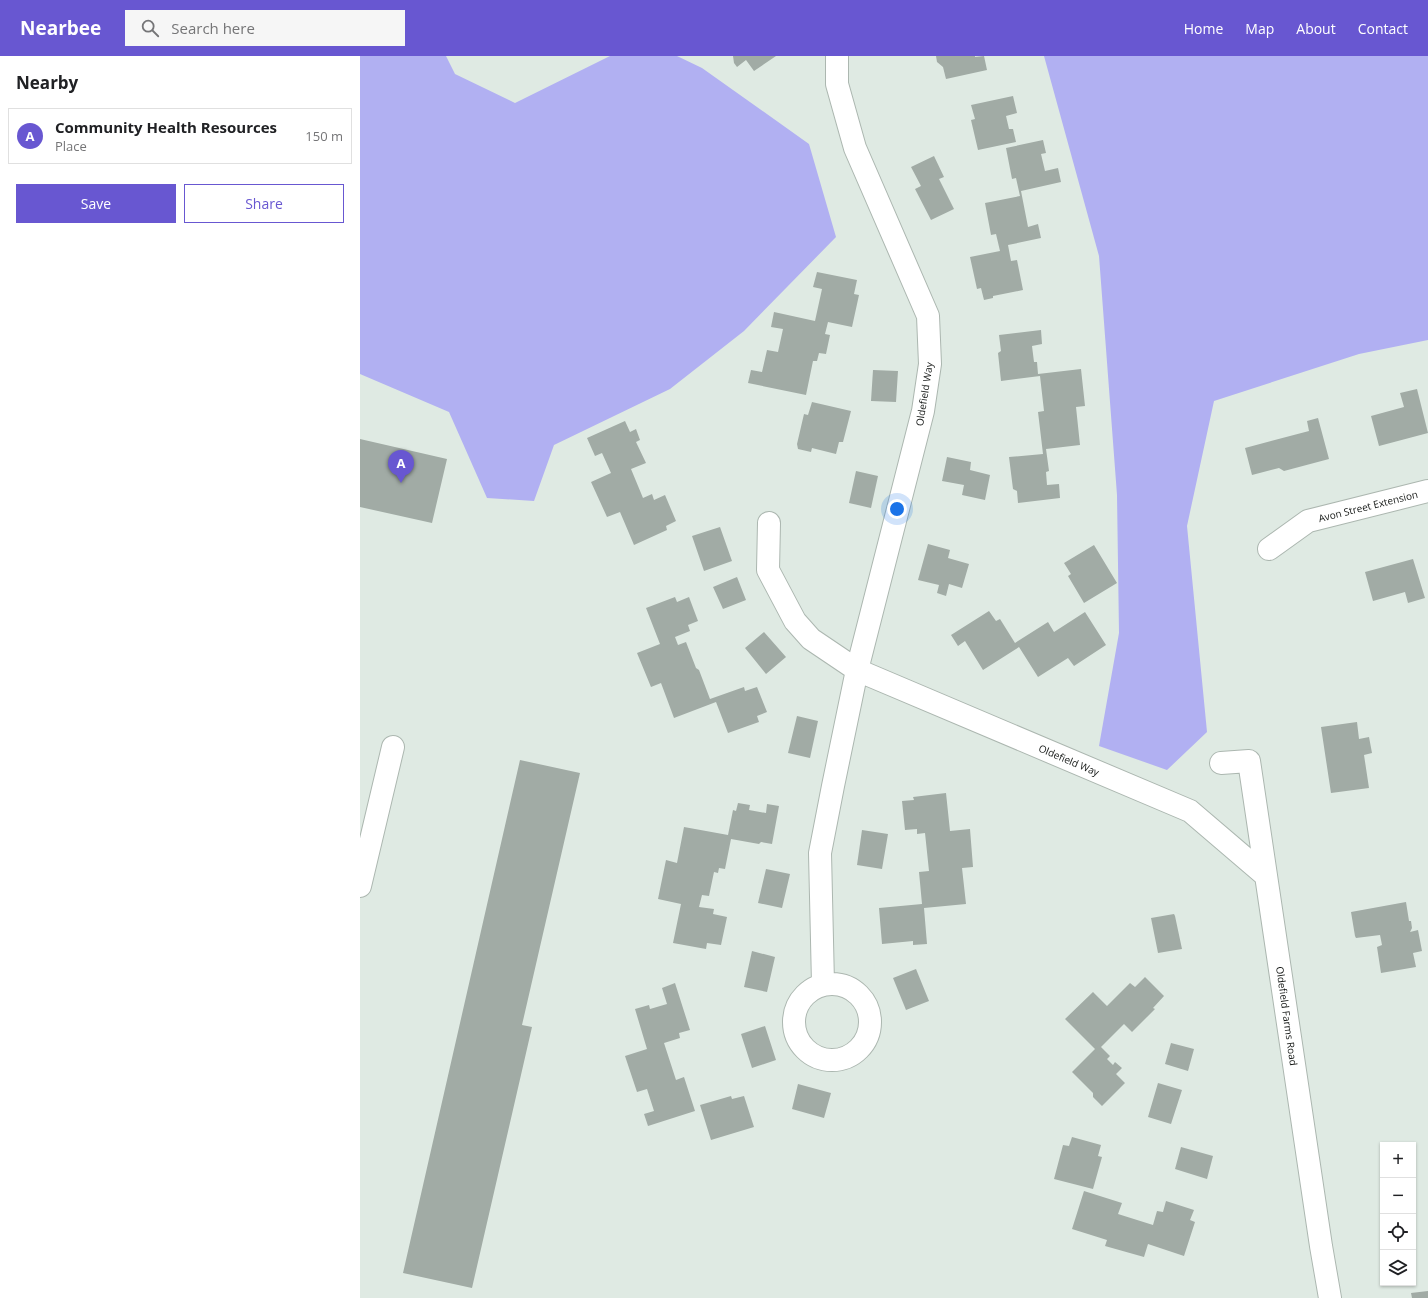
<!DOCTYPE html>
<html lang="en">
<head>
<meta charset="utf-8">
<style>
  body { margin:0; font-family:"Open Sans",sans-serif; background:#f6f6f6; color:#202124 }
  .controls { position:absolute; right:12px; bottom:12px; display:grid; overflow:hidden; border-radius:0px; box-shadow:0 1px 3px #0004 }
  .controls button { width:36px; height:36px; display:grid; place-items:center; padding:0; border:0; border-bottom:1px solid #e0e0e0; background:#fff; color:#202124; font:20px sans-serif }
  .you { position:absolute; left:537px; top:453px; width:14px; height:14px; margin:-10px; border:3px solid #fff; border-radius:50%; background:#1a73e8; box-shadow:0 0 0 6px #1a73e833 }
  .badge { display:grid; place-items:center; width:26px; height:26px; border-radius:50%; background:#6857d1; color:#fff; font-size:13px; font-weight:700 }
  .pin { position:absolute; translate:-50% -33px; filter:drop-shadow(0 1px 2px #0008) }
  .pin::after { content:''; position:absolute; top:21px; width:14px; height:12px; background:inherit; clip-path:polygon(0 0,100% 0,50% 100%) }
  .list { margin:0; padding:0; list-style:none }
  h2 { display:flex; justify-content:space-between; align-items:center; height:52px; margin:0; padding:0 16px; font-size:17px }
  h2 small { font-size:13px; font-weight:400; color:#757577 }
  .list li { display:grid; grid-template-columns:26px 1fr auto; gap:12px; align-items:center; box-sizing:border-box; height:56px; margin:0 8px 8px; padding:0 8px; border:1px solid #e0e0e0; border-radius:0px }
  .list b { display:block; font-size:15px; white-space:nowrap }
  .list p { margin:0; font-size:13px; white-space:nowrap; color:#757577 }
  .list em { font-size:13px; font-style:normal; color:#757577 }
  .actions { display:flex; gap:8px; padding:12px 16px }
  .actions a { flex:1; padding:9px 0; border:1px solid #6857d1; border-radius:0px; text-align:center; font-size:14px; color:#6857d1 }
  .actions .main { background:#6857d1; color:#fff }
  .icon { flex:none; width:22px; height:22px; fill:none; stroke:currentColor; stroke-width:2; stroke-linecap:round; stroke-linejoin:round }
  .map { position:relative; flex:none; width:1068px; height:1242px; overflow:hidden }
  header { display:flex; align-items:center; gap:24px; box-sizing:border-box; height:56px; padding:0 20px; background:#6857d1; color:#fff }
  header strong { font-size:19px }
  nav { display:flex; gap:22px; margin-inline-start:auto; font-size:14px }
  .search { width:280px; height:36px; background:#f6f6f6; display:flex; align-items:center; gap:10px; box-sizing:border-box; padding:0 14px; border-radius:0px; color:#757577; font-size:15px }
  main { display:flex }
  aside { flex:1; background:#fff }
  .map>svg:first-child { display:block }
  .green { fill:#b1b0f2 }
  .building { fill:#a1aba5 }
  .lines { fill:none; stroke-linecap:round; stroke-linejoin:round }
  .minor-casing { stroke:#acb7b0; stroke-width:24 }
  .minor { stroke:#fff; stroke-width:22 }
  .labels { text-anchor:middle; stroke-width:3; stroke-linejoin:round; paint-order:stroke }
  .street-label { font-size:10px; fill:#141715; stroke:#fff }
</style>
</head>
<body>
<header>
<strong>Nearbee</strong>
<div class="search"><svg class="icon" aria-label="search" viewBox="0 0 24 24"><circle cx="10" cy="10" r="6"/><path d="M15 15l6 6"/></svg>Search here</div>
<nav><a>Home</a><a>Map</a><a>About</a><a>Contact</a></nav>
</header>
<main>
<aside>
<h2>Nearby<small></small></h2>
<ul class="list">
<li><span class="badge">A</span><div><b>Community Health Resources</b><p>Place</p></div><em>150 m</em></li>
</ul>
<div class="actions"><a class="main">Save</a><a>Share</a></div>
</aside>
<div class="map">
<svg width="1068" height="1242" viewBox="0 0 1068 1242">
  <rect width="100%" height="100%" fill="#dfeae3"/>
  <path class="green" d="M0,0H86L95,18L155,47L250,0H317L342,12L449,88L476,181L384,275L310,333L194,389L174,445L127,442L89,356L0,318Z
    M684,0H1068V284L999,298L854,345L827,470L847,676L807,714L739,690L759,577L757,439L739,200Z"/>
  <path class="building" d="M373,0H416L394,15L386,4L377,11L374,7Z
    M576,0H615V1L624,0L627,14L586,23L583,11L577,6Z
    M653,40L657,57L646,60L649,73H653L656,86L618,94L611,64L615,63L611,49Z
    M683,84L686,97L681,98L685,115L698,112L701,126L661,135L668,171L678,168L681,182L648,189L651,205L657,204L663,234L633,240V242L624,244L621,232L617,233L610,201L640,195L636,178L631,179L625,147L660,140L656,122L652,123L646,92Z
    M574,100L584,121L579,123L594,153L571,164L555,133L561,130L551,111Z
    M457,216L497,224L494,238L499,239L492,271L468,266L465,278L470,279L466,298L459,297L457,305H453L446,339L388,327L391,314L402,316L407,294L418,296L423,273L411,271L414,256L455,265L462,233L453,231Z
    M681,274L682,288L672,290L674,306H677L678,318L721,313L725,350L716,351L720,389L686,393L689,415L686,416L687,429L699,428L700,442L658,447L657,435L653,433L649,401L683,398L678,356L684,355L680,320L641,325L638,297L641,295L639,279Z
    M513,314L538,315L536,346L511,345Z
    M1057,333L1068,377L1019,390L1011,360L1044,351L1040,337Z
    M452,346L491,355L483,386H479L476,398L452,392L451,396L438,393L437,388L444,358L448,359Z
    M958,362L969,403L924,415L919,412L892,419L885,392L949,375L947,365Z
    M265,365L270,376L276,373L280,384L276,386L286,407L271,413L283,442L292,438L294,444L305,439L316,465L306,470L307,474L274,489L260,456L247,461L231,426L251,417L242,397L235,400L227,382Z
    M0,383L87,403L72,467L0,451Z
    M587,401L611,406L610,414L630,419L625,444L602,439L604,429L582,425Z
    M496,415L518,420L511,452L489,447Z
    M360,471L372,505L344,515L332,480Z
    M568,488L590,494L588,502L609,508L602,532L589,528L586,540L577,537L579,529L558,524Z
    M734,489L757,527L724,547L708,520L711,518L704,507Z
    M1053,503L1065,542L1048,547L1045,536L1013,545L1005,516Z
    M377,521L386,544L363,553L353,531Z
    M315,541L317,546L329,541L338,565L328,569L330,575L315,581L318,589L326,586L336,612L339,614L350,643L384,631L385,635L397,631L407,656L397,660L399,666L368,677L356,646L314,662L301,627L291,631L277,597L300,588L286,552Z
    M629,555L636,565L640,563L655,587L688,566L694,576L725,556L746,589L714,610L708,602L678,621L659,591L623,614L605,585L598,590L591,579Z
    M404,576L426,601L406,618L385,592Z
    M437,660L458,665L450,702L428,697Z
    M997,666L999,683L1009,681L1012,697L1004,699L1009,732L971,737L961,671Z
    M160,704L220,717L162,969L172,971L112,1232L43,1217Z
    M586,737L590,775L610,773L613,811L602,812L606,848L564,852L567,888L553,889V885L522,888L519,852L562,848L559,816L569,815L565,777L557,778V773L545,774L542,745L554,744L553,741Z
    M378,747L390,749L389,754L406,757L407,748L419,750L412,788L401,786L399,788L371,783L365,813L359,812L358,817L354,816L349,840L342,839L339,851L354,853L353,858L367,861L361,889L347,887L346,893L313,887L321,848L298,843L306,804L317,807L324,771L368,779L373,754L376,755Z
    M502,774L528,778L522,813L497,809Z
    M406,813L430,818L422,852L398,847Z
    M1046,846L1049,865H1051L1052,872L1050,876L1058,874L1062,895L1053,897L1056,911L1021,917L1017,891L1022,889L1020,879L996,882L995,880L991,856Z
    M814,858L815,860L822,893L798,897L791,862Z
    M392,895L415,901L407,936L384,931Z
    M556,913L569,945L546,954L533,922Z
    M785,921L804,940L793,952L795,953L772,976L764,968L741,991L750,1000L747,1003L753,1009L755,1006L762,1012L756,1018L765,1027L742,1050L733,1041V1037L712,1016L735,993L705,963L733,936L747,950L770,927L775,931Z
    M315,927L330,974L319,977L320,982L304,987L316,1024L324,1021L335,1055L288,1070L284,1058L294,1055L287,1033L277,1036L265,1000L287,993L275,953L289,949L290,953L307,948L302,932Z
    M405,970L416,1004L392,1012L381,978Z
    M811,987L834,993L828,1015L805,1008Z
    M798,1027L822,1034L811,1068L788,1061Z
    M438,1028L471,1037L464,1062L432,1053Z
    M371,1040L372,1043L384,1040L394,1071L351,1084L340,1049Z
    M712,1081L741,1089L738,1100L742,1101L733,1133L694,1123L703,1089L709,1090Z
    M821,1091L853,1100L847,1123L815,1113Z
    M724,1135L762,1147L758,1158L793,1169L797,1155L803,1156L806,1145L834,1154L830,1164L835,1166L824,1200L788,1188L784,1201L745,1190L747,1184L712,1173Z
    M1068,1235V1242H1052L1051,1237Z"/>
  <g class="lines">
    <g class="minor-casing">
      <path id="minor" d="M409,467L408,514L435,565L451,583L497,614L830,755L906,820
        M909,493L948,465L1068,435
        M861,707L889,705L961,1190L970,1242
        M0,830L33,691
        M434 966a38 38 0 1 1 76 0a38 38 0 1 1-76 0Z
        M463,928L460,797L473,730L497,614L563,355L570,308L568,260L495,92L477,28V0"/>
    </g>
    <use href="#minor" class="minor"/>
  </g>
  <g class="labels">
    <g class="street-label">
      <text transform="translate(564 338) rotate(-81)" y="4">Oldefield Way</text>
      <text transform="translate(1008 450) rotate(-14)" y="4">Avon Street Extension</text>
      <text transform="translate(709 704) rotate(23)" y="4">Oldefield Way</text>
      <text transform="translate(927 960) rotate(82)" y="4">Oldefield Farms Road</text>
    </g>
  </g>
</svg>
<div class="controls">
<button>+</button>
<button>−</button>
<button><svg class="icon" aria-label="locate" viewBox="0 0 24 24"><circle cx="12" cy="12" r="6"/><path d="M12 2v4M12 18v4M2 12h4M18 12h4"/></svg></button>
<button><svg class="icon" aria-label="layers" viewBox="0 0 24 24"><path d="M12 4l9 5-9 5-9-5zM3 14l9 5 9-5"/></svg></button>
</div>
<div class="you"></div>
<div class="pin badge" style="left:41px;top:427px">A</div>
</div>
</main>
</body>
</html>
